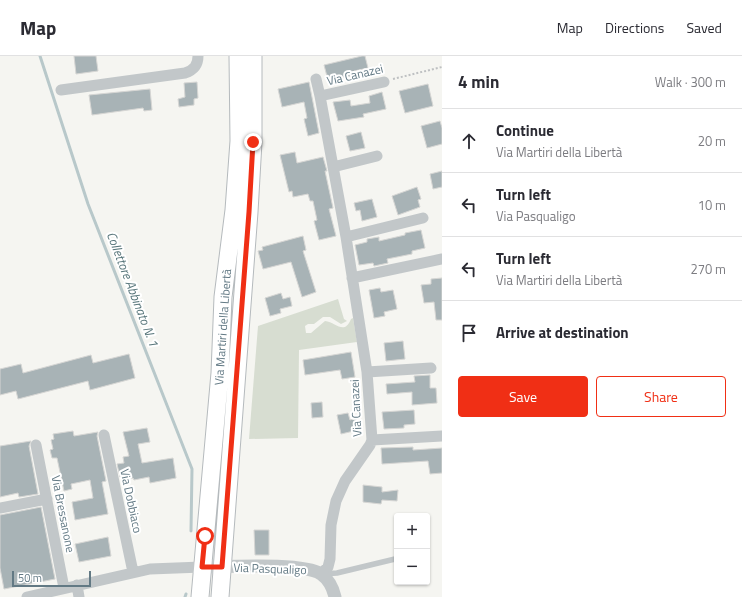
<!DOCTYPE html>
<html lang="en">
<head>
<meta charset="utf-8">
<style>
  body { margin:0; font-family:"Titillium Web",sans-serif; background:#f7f7f7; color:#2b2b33 }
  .controls { position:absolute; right:12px; bottom:12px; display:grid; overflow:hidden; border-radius:4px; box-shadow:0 1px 3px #0004 }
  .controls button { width:36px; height:36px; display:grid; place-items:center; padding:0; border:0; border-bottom:1px solid #e1e1e2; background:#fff; color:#2b2b33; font:20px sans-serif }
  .scale { position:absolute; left:12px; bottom:10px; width:79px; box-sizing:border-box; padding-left:4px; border:2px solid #627984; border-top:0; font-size:11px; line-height:14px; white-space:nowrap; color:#627984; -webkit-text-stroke:3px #fff; paint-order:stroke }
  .stop { position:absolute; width:12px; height:12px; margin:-9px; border:3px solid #f02f15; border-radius:50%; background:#fff }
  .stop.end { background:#f02f15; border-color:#fff; box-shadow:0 1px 4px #0008 }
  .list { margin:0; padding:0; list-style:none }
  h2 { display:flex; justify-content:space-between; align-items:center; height:52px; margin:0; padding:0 16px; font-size:17px }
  h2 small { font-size:13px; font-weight:400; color:#7c7c81 }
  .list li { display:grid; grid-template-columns:26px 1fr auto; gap:12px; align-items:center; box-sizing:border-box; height:64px; padding:0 16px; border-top:1px solid #e1e1e2 }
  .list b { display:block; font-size:15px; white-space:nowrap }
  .list p { margin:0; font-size:13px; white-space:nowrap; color:#7c7c81 }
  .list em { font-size:13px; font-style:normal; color:#7c7c81 }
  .actions { display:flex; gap:8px; padding:12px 16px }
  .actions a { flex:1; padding:9px 0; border:1px solid #f02f15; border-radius:4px; text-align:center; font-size:14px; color:#f02f15 }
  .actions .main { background:#f02f15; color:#fff }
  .icon { flex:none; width:22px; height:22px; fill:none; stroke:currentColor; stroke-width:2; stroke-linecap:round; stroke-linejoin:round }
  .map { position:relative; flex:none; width:442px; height:541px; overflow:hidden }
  header { display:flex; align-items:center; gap:24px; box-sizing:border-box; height:56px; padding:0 20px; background:#fff; border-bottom:1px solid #e1e1e2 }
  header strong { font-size:19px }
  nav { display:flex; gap:22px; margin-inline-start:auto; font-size:14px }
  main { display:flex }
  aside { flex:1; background:#fff }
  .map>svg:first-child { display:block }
  .green { fill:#d7ddd1 }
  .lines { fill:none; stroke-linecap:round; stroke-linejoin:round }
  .stream { stroke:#b8c8ca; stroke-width:3 }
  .building { fill:#a8b3b6; stroke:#d6d6d4 }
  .primary-casing { stroke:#b5babd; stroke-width:19 }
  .path { stroke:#bec0c2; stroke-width:2; stroke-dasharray:2 2; stroke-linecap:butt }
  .service { stroke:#c2c7c9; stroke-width:5.5 }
  .minor { stroke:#c2c7c9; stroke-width:11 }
  .tertiary { stroke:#c2c7c9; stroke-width:13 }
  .primary { stroke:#fff; stroke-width:17 }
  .route { stroke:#f02f15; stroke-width:5 }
  .labels { text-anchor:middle; stroke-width:4; stroke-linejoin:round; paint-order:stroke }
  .street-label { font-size:12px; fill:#627984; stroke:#fff }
  .water-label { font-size:13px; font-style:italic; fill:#58767b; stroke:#fff }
</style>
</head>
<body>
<header>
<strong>Map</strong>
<nav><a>Map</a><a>Directions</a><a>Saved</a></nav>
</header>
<main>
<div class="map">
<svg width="442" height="541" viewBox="0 0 442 541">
  <rect width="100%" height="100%" fill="#f5f5f1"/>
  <path class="green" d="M338,243L344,263L347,265L341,268L330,261H323L314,268H308L305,270L306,277H311L325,265C336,266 344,280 351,263L353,262L357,286L299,294L298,382L249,383L258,270Z"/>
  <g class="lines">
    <path class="stream" d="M40,0L88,148L192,413L191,475
      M185,541L186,538"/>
  </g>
  <path class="building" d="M74,0H96L98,15L76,18Z
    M362,0H365L368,12L354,15L355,19L341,22V25L329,28L324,9Z
    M197,26L198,42L194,43V49L179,51L178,43L185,41L184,27Z
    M309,26L319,77L308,80L304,63L307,62L304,46L282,51L278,33Z
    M428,28L433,50L405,57L399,35Z
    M150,33L152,54L144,55L143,52L92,59L89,39Z
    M382,36L386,53L363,58L364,61L338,65L333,46L350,44L351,50L370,47L369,40Z
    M440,65L442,72V88L427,92L421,70Z
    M361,76L365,92L350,95L346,80Z
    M295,96L297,107L323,101L327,115H325L333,152L329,153L336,180L319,184L314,165L317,164L313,145H310L308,138L293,141L292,135L289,136L280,99Z
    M442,115V131L433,133L430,118Z
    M417,131L421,143L418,144L420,151L398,159L392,140Z
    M372,143L377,161L362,165L360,154L356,155L354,147Z
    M421,174L425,192L412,195V198L387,203L388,207L374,210L373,207L359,209L355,189L367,186V183L379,181V185L405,179V177Z
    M303,180L306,194L303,195L316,236L302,241L291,206L263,213L258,195L263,194L262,191Z
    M442,222V264H436L434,246L424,247L421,229L431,228V223Z
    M380,232L381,236L393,234L397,253L384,256L385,260L374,262L369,234Z
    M281,237L283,243L290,241L292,250L280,253L281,257L270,260L265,242Z
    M403,285L405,303L386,305L384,287Z
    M351,296L355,321L342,323L340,314L305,319L303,304Z
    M129,298L135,322L90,334L88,325L18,343L16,335L0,339V313L21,308L23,317L91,299L93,307Z
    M430,319V332H436L437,347L412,349V336L387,338L386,328L415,326L414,320Z
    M322,346L323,361L312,362L311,347Z
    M414,354L415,368L404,369V372L384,373L382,356Z
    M348,357L350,364L356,362L358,374L341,378L337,359Z
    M147,372L150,386L138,388L142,407L173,402L176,422L150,427L149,421L134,424L133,422L126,423L125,420L120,421L117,408L124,407L123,401L129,400L123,376Z
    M73,375L74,380L98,376L97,380L106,425L102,426L108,458L75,464L72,446L93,442L90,424L71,428L72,433L64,435L57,402H52L50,394L53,393L51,384L54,383L53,378Z
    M31,385L29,390L38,438L19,441L18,437L0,441V390Z
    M413,391V394L442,392V417L430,418L428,405L382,408L381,392Z
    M363,429L382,431V436L398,434L397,445L382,444L381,448L363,446Z
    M41,451L55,523L4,533L0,512V459Z
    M254,474H269V499H255Z
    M108,481L111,500L79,506L75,488Z"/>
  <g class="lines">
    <g class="primary-casing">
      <path id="primary" d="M200,541L220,317L223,241L234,154L239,85L238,0
        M220,541L249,156L253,86V0"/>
    </g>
    <path class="path" d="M393,23L442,11"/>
    <path class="service" d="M323,518L337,517L395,503"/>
    <path class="minor" d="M316,23L320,40
      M61,34L185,17C194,14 198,9 198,0
      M333,111L377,100
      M346,181L423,162
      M352,222L442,203
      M367,316L431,312
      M104,379L133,516
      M372,384L442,380
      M36,389L64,532
      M0,452L47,443
      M321,518L328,511L330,503L331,469L336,445L345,425L370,389L372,384L367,316L346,181L320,40L384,26
      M77,529L79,541
      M27,541L150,513L202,511"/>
    <path class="tertiary" d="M202,511C226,511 303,506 321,518C328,523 333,532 335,541"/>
    <use href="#primary" class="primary"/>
  </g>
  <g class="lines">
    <path class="route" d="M205,480L202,511H222L249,156L253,86"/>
  </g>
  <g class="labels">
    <g class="street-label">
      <text transform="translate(355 19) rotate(-13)" y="4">Via Canazei</text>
      <text transform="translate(223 271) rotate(-86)" y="4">Via Martiri della Libertà</text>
      <text transform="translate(356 352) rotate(-93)" y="4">Via Canazei</text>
      <text transform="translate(131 445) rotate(78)" y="4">Via Dobbiaco</text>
      <text transform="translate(63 458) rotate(79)" y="4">Via Bressanone</text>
      <text transform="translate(270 513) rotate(2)" y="4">Via Pasqualigo</text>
    </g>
    <g class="water-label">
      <text transform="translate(133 233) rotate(69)" y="5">Collettore Abbinato N. 1</text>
    </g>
  </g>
</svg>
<div class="controls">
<button>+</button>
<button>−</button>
</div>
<div class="scale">50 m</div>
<div class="stop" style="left:205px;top:480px"></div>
<div class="stop end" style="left:253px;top:86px"></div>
</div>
<aside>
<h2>4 min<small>Walk · 300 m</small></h2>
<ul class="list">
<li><svg class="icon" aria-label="ahead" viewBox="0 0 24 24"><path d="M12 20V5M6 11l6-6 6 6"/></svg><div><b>Continue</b><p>Via Martiri della Libertà</p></div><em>20 m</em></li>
<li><svg class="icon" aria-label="left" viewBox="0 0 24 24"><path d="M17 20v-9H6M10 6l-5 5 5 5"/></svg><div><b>Turn left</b><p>Via Pasqualigo</p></div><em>10 m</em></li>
<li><svg class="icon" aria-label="left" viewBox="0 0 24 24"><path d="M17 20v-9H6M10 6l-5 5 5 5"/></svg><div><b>Turn left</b><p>Via Martiri della Libertà</p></div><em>270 m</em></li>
<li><svg class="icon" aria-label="arrive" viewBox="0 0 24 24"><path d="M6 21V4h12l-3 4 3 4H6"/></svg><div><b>Arrive at destination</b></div></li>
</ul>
<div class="actions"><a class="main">Save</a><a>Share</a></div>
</aside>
</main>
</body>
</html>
